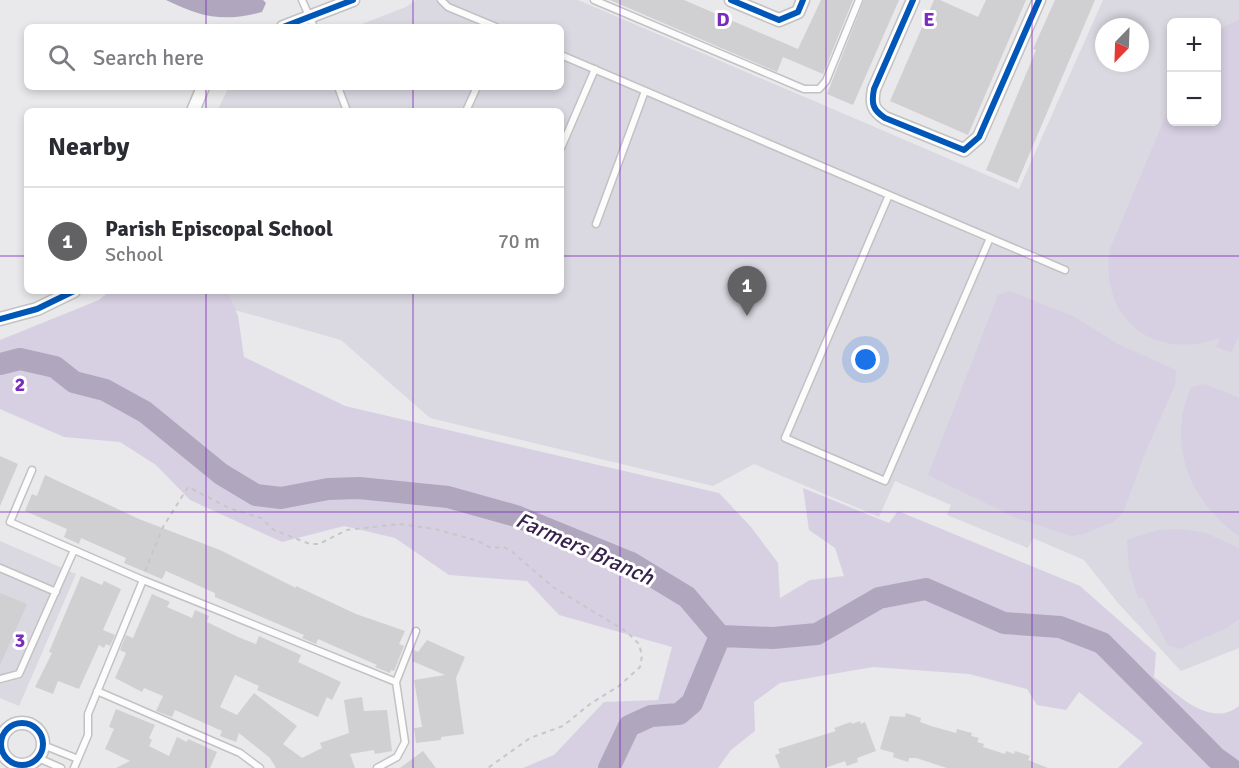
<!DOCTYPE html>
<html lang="en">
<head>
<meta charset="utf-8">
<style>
  body { margin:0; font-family:Signika,sans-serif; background:#f7f7f7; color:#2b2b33 }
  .controls { position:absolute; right:18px; top:18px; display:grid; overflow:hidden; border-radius:9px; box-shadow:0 3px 9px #0003 }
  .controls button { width:54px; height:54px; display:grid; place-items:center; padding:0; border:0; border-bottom:2px solid #e1e1e2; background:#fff; color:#2b2b33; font:30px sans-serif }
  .compass { position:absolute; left:1095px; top:18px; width:54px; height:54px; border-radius:50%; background:#fff; box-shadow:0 3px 9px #0003; rotate:203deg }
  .you { position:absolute; left:866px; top:360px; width:21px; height:21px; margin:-15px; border:4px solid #fff; border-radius:50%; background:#1a73e8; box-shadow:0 0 0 9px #1a73e833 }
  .badge { display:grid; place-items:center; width:39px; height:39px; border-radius:50%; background:#626164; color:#fff; font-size:20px; font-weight:700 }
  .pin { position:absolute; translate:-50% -50px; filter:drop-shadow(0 2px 3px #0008) }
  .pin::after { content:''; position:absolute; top:32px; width:21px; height:18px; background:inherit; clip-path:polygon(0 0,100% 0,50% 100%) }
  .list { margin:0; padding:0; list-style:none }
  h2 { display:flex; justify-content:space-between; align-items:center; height:78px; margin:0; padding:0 24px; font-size:26px }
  h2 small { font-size:20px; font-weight:400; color:#7c7c81 }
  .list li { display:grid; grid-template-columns:39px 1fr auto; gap:18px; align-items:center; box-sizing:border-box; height:108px; padding:0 24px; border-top:2px solid #e1e1e2 }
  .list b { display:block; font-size:22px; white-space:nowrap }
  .list p { margin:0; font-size:20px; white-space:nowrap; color:#7c7c81 }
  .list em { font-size:20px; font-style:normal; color:#7c7c81 }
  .icon { flex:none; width:33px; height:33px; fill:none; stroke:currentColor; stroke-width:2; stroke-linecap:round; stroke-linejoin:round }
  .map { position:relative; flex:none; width:1239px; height:768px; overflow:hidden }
  .search { position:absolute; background:#fff; box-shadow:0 3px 9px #0003; left:24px; top:24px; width:540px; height:66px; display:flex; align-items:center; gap:15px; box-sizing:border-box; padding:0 21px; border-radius:9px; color:#7c7c81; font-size:22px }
  .panel { position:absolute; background:#fff; box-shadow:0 3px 9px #0003; left:24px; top:108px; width:540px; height:186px; border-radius:9px }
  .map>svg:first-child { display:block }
  .built { fill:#dad8e0; fill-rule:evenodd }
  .green { fill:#d7d0e2 }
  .water { fill:#b0a6be }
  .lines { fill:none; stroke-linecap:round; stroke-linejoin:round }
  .river { stroke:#b0a6be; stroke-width:22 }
  .building { fill:#d0cfd1 }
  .lane-casing { stroke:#c2c2c3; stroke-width:9 }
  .street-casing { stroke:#c2c2c3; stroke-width:15 }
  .path { stroke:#c7c7c8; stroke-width:2; stroke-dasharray:4.5 4.5; stroke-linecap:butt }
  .lane { stroke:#fcfcfc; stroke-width:6 }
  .street { stroke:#fcfcfc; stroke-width:12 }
  .cycleway-casing { stroke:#fff; stroke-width:10 }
  .cycleway { stroke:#0057b8; stroke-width:6 }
  .grid { fill:none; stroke:#7b2cbf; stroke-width:1.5; stroke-opacity:0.55 }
  .labels { text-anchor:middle; stroke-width:6; stroke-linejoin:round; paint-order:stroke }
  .water-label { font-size:22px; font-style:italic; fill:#37224d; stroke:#fff }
  .grid-label { font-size:20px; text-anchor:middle; font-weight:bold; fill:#7b2cbf; stroke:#fff; stroke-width:6; stroke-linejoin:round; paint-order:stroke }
</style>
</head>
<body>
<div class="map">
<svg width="1239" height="768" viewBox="0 0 1239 768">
  <rect width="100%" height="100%" fill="#e9e8eb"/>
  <path class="built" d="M416,0H578L1019,189L1103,0H1239V648L1181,671L1118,603L1084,560L1033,538L1028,548L947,515L951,505L895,481L879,517L754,464L713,486L430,418L341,340L168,291H561V111H217L229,87H561V27H354L406,7ZM1172,22H1216V122H1172ZM1104,27H1140V63H1104Z
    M0,541L76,574L19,706L0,698Z"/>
  <path class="green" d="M1239,20V336L1231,353L1216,347L1220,338C1153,362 1099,319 1110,249L1171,103L1172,122H1216L1217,30Z
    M110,291H228L238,316L244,357L345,406L719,493L751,527L778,563L780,598L810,580L844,576L835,548L809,530L803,488L889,523L898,511L1080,586L1156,653L1154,677C1178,694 1210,729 1239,706V768H1118L1143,743L1079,692L1066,710L1037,705L1027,689L969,674L873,667L780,683L754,702L755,731L731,750L718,768H523L554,755L604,702L658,700L672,647L559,615L527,581L449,575L395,538L344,526L282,542L190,500L156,465L120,442L64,437L0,409V340L99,300Z
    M1010,291L1075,317L1118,344L1176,370L1175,385L1145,453L1123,513L1113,522L1083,534L1071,536L1014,517L928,475L998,295Z
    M1205,384L1239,398V536C1190,502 1166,444 1191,387Z
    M1181,529L1206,533L1239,548V619L1227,628L1179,649L1168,645L1143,598H1138L1129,568L1127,540L1158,530Z"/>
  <path class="water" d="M166,0H263L266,3L262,12C223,22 203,18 166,0Z"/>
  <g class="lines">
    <path class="river" d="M0,364L20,359L55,367L74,382L105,390L145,412L221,474L256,495L281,498L328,489L359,488L448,497L516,516L631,563L687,597L720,636L773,638L817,634L879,598L926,589L1004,623L1060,627L1102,643L1216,758L1230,768
      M609,768L629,726L651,716L679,714L692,703L720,636"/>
  </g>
  <path class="building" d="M610,0H684L798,49L821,0H853L823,74L783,57L777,72Z
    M864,0H899L853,105L827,94Z
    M934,0H940L978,17L986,0H1026L968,135L890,101Z
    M1055,0H1095L1017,183L986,170L1036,50L1033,49Z
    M0,456L18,464L0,506Z
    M45,475L139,519L220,550L296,588V586L356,614L405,631L399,644L404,646L394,671L391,670L390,673L375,667L377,665L318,639L316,644L302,638L304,635L215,597V593L166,571L162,579L124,563L126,558L81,538L79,544L64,537L67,529L25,511L32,494L37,496Z
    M81,576L102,585L104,581L121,589L103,630L115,635L110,646L106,644L104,648L99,645L79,689L58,681L53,694L35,687L52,653L49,652Z
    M0,593L27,604L0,665Z
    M152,594L170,602L167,607L192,618L195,610L209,616L207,622L238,637L256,644L259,636L301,655L298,662L341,682L332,700L327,697L318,717L257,690L259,686L235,675L220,707L237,715L254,693L297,726L283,744L302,758L322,748L320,743L349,733L344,700L362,697L364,711L387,710L392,751L375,754L374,750L350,754L355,768H276L270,758L239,733L236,742L220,736L222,731L175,710L172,717L156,711L163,696L144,688L142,692L115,678L126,653L120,650L126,635L133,638Z
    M427,640L465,657L456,678L464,734L441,737V740L416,743L414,728L422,727L414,680L445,675L412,661L414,650L418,652Z
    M116,709L155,725L149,738L152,740L149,746L169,756L177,737L187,742L188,739L217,752L210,768H116L130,761L105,749L114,729L109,727Z
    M906,713L921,718L920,722L931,726L956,733L957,729L972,733L971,736L979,738L977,742L984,744L983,747L1005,754L1006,751L1014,754L1015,751L1030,756L1028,760L1048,768H947L916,758H909L908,762L893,757L894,753L880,749L890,716L905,717Z
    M860,721L861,724L865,722L876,751L857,758L858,762L847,766L845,761L825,768H780L775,755L780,753L778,749L836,731L834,728L851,722L852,724Z
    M423,751L436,768H400Z"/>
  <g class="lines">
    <g class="lane-casing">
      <path id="lane" d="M302,0L314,27
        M441,0L448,7L496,27
        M594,0L804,89H819L826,81L859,0
        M561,55L1065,270
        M338,87L347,111
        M466,111L477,87
        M561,148L595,69
        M889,195L785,438L885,481L990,238
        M596,224L645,91
        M32,470L10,522L143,580
        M0,568L56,592
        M0,679L19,674L74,550
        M396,682L416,631
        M97,691L240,753L260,768
        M43,745L78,759
        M38,758L61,768
        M74,768L88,735V714L143,580L396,682L405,742L397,757L377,768"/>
    </g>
    <g class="street-casing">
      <path id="street" d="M731,0L779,20L798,12L803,0
        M913,0L874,89C871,104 873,110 885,118L964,150L979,137L1039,0
        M283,27L353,0
        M193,111L203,87
        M0,319L37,309L74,291
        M1 744a21 21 0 1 1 42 0a21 21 0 1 1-42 0Z"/>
    </g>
    <path class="path" d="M145,571L163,527L188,487L229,508L261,518L274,530L310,544H319L347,530L399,524L435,529L478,541L491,548L504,547L511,551L553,587L627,632L639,644L642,656L640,667L619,686L590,704L563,726L530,738L488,768"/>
    <use href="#lane" class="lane"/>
    <use href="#street" class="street"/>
    <g class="cycleway-casing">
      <path id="cycleway" d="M731,0L779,20L798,12L803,0
        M913,0L874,89C871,104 873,110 885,118L964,150L979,137L1039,0
        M283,27L353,0
        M0,319L37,309L74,291
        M1 744a21 21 0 1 1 42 0a21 21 0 1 1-42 0Z"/>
    </g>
    <use href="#cycleway" class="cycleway"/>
  </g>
  <path class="grid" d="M206,0V27M413,0V27M620,0V768M826,0V768M1032,0V768M206,87V111M413,87V111M0,256H27M561,256H1239M206,291V768M413,291V768M0,512H1239"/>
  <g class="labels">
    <g class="water-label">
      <text transform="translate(585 548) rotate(24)" y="8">Farmers Branch</text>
    </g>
  </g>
  <g class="grid-label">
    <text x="723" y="26">D</text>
    <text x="929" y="26">E</text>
    <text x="20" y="391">2</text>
    <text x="20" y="647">3</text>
  </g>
</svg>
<div class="controls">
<button>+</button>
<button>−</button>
</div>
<svg class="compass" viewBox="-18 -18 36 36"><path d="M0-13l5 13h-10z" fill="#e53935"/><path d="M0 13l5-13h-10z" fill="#7c7c81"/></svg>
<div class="you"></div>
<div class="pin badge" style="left:747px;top:316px">1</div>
<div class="search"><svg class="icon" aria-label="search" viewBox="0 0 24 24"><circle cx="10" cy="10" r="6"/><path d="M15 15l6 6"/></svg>Search here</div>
<section class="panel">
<h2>Nearby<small></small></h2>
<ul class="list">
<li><span class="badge">1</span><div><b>Parish Episcopal School</b><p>School</p></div><em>70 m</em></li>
</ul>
</section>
</div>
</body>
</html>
